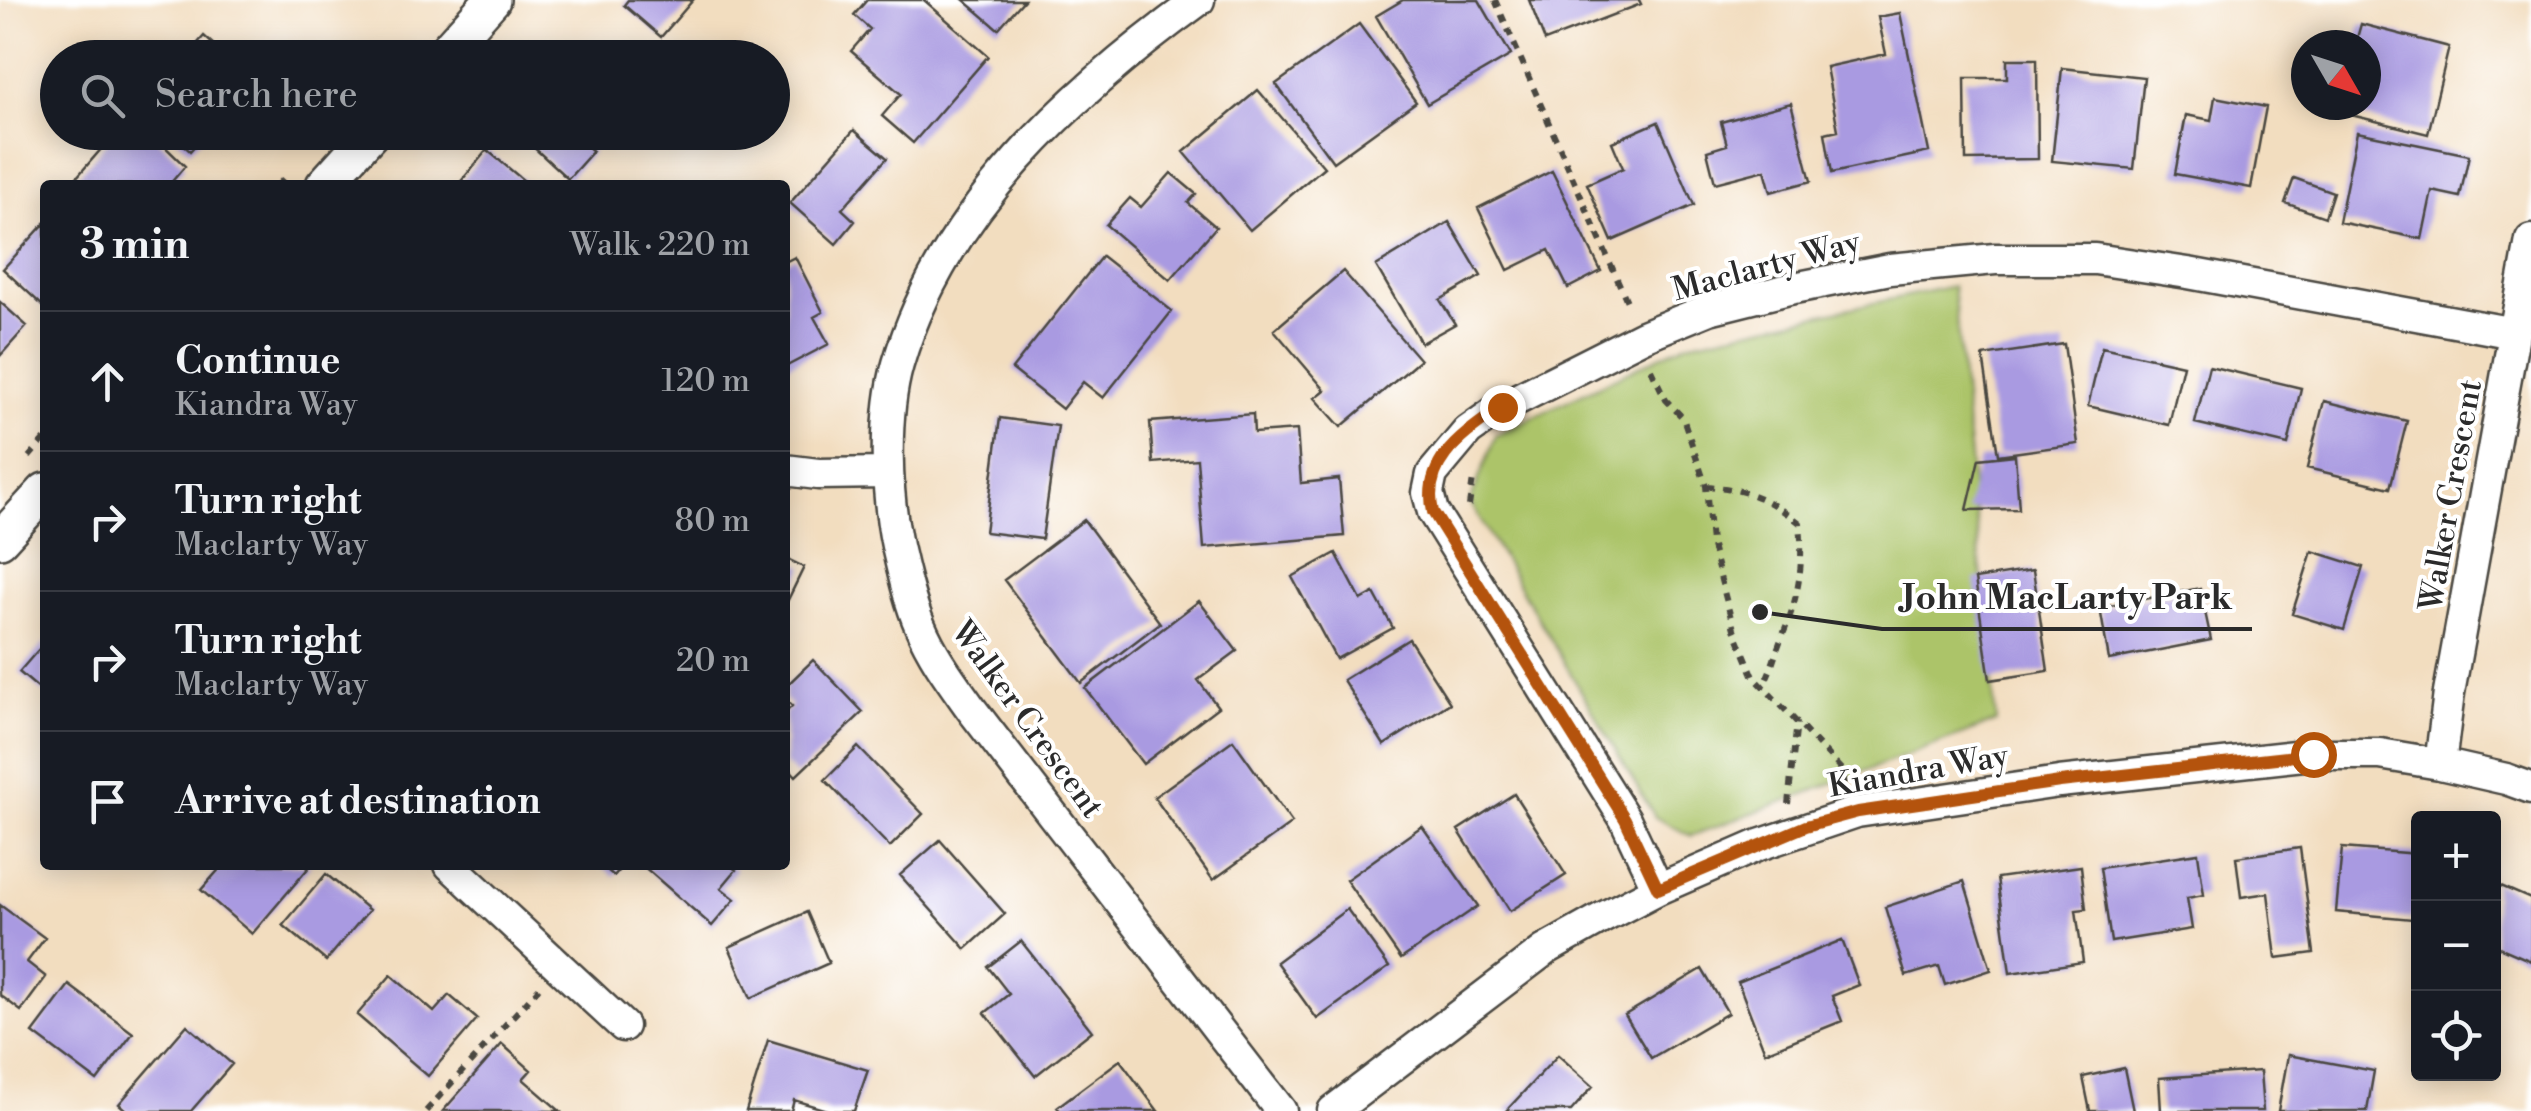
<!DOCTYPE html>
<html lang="en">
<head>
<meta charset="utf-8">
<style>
  body { margin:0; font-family:"Libre Bodoni",serif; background:#20242c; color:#f1f3f6 }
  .controls { position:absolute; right:30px; bottom:30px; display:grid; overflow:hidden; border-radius:10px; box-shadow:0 5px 25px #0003 }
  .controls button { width:90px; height:90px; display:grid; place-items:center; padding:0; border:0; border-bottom:2px solid #363941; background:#171b24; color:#f1f3f6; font:50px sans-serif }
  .compass { position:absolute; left:2291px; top:30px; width:90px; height:90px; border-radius:50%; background:#171b24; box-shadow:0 5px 25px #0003; rotate:129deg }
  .stop { position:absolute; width:30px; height:30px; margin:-22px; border:8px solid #b45309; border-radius:50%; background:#fff }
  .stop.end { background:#b45309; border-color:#fff; box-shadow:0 2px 10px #0008 }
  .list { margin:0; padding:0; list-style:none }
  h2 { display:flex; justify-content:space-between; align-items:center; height:130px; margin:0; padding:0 40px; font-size:42px }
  h2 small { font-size:32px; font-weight:400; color:#9ea1a6 }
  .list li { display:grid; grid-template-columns:65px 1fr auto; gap:30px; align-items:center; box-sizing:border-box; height:140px; padding:0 40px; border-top:2px solid #363941 }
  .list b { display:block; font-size:38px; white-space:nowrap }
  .list p { margin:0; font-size:32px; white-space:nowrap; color:#9ea1a6 }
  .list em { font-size:32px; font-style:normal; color:#9ea1a6 }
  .icon { flex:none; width:55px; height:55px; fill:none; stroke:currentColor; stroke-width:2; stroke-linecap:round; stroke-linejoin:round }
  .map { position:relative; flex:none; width:2531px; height:1111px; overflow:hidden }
  .search { position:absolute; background:#171b24; box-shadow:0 5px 25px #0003; left:40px; top:40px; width:750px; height:110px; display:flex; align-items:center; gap:25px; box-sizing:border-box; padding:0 35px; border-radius:55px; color:#9ea1a6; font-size:38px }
  .panel { position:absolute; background:#171b24; box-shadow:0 5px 25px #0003; left:40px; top:180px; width:750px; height:690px; border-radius:10px }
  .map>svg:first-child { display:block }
  .green { fill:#acc469; stroke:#6c784a; stroke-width:2.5 }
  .building { fill:#a99ae1 }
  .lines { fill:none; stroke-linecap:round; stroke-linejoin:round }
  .minor-casing { stroke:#494641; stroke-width:35 }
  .tertiary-casing { stroke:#494641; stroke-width:40 }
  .path { stroke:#494641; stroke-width:6; stroke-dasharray:8 8; stroke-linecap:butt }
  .minor { stroke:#fff; stroke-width:30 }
  .tertiary { stroke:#fff; stroke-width:35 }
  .route { stroke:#b45309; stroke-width:12 }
  .labels { text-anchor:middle; stroke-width:8; stroke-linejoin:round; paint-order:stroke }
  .street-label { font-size:32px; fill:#2b2b2b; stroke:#fff }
  .leader { fill:none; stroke:#2b2b2b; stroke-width:4 }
  .callout-dot { fill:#2b2b2b; stroke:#fff; stroke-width:4 }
  .callout-label { font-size:35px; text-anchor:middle; font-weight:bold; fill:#2b2b2b; stroke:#fff; stroke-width:8; stroke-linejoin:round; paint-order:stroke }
</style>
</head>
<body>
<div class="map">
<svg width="2531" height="1111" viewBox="0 0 2531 1111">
  <rect width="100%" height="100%" fill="#fff"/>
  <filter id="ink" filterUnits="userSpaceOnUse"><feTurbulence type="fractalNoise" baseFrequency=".01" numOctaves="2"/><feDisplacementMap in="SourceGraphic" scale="20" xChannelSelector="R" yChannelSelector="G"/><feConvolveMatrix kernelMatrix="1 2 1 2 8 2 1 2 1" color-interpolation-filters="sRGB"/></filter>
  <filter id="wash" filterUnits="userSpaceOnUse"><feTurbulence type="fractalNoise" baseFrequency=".0048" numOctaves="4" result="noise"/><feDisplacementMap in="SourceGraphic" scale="40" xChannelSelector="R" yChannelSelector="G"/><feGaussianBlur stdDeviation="2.25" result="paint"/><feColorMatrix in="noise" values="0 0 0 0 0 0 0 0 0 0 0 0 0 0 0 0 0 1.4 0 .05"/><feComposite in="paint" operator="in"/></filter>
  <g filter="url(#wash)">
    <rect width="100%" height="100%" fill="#f2ddbf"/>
    <path class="green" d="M1953,286L1996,722L1691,836L1655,817L1470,502L1496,435L1687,343Z"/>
    <g id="blocks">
      <path class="building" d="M628,0H693L661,37L624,5Z
        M867,0H924L988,56L913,143L882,116L901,94L851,51L870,29L854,15Z
        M964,0H1024L998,29Z
        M1403,0H1479L1511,55L1427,104L1376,16Z
        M1529,0H1639L1641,4L1545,41Z
        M1900,13L1929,152L1832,173L1825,133L1838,130L1826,67L1886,54L1878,17Z
        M1359,24L1416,102L1333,162L1276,84Z
        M2361,24L2449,47L2428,134L2339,112L2340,105H2366V45H2355Z
        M204,36L228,58H185Z
        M2007,59H2037L2038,159L1966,160L1965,78H2007Z
        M2062,68L2144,77L2134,169L2052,161Z
        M1258,90L1324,167L1250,230L1184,152Z
        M2215,97L2266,107L2251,188L2175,174L2186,115L2211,120Z
        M1791,103L1811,181L1771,192L1765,170L1715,183L1707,151L1727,145L1721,122Z
        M1658,122L1694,205L1612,241L1587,184L1623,168L1612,142Z
        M854,130L887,158L842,209L855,221L836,244L790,203Z
        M116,132H150L185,166L169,185H70Z
        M169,132H207L190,151Z
        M517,132H585L579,139L593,151L568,179Z
        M2357,132L2469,155L2460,197L2432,191L2422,239L2339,222Z
        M487,150L529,185H458Z
        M1552,171L1601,271L1568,288L1549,250L1508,270L1478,208Z
        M1171,173L1196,194L1188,203L1216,227L1170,280L1106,225L1130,198L1141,207Z
        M2294,178L2333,192L2325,217L2285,203Z
        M1449,222L1481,276L1440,300L1455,324L1421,343L1376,266Z
        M45,223V308L3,269Z
        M1102,256L1172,311L1103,398L1083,382L1062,409L1012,369Z
        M795,257L823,312L814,317L829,344L785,367V262Z
        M1343,271L1420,360L1341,427L1315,398L1325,390L1274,330Z
        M0,302L27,326L0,356Z
        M2064,344L2078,444L1998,455L1983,356Z
        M2102,347L2183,365L2169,425L2088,406Z
        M2209,366L2301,388L2288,445L2195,423Z
        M2324,401L2407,421L2390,488L2307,468Z
        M1253,414L1254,433L1297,430L1301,483L1339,479L1344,536L1204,548L1197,459L1153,463L1150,422Z
        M1000,418L1058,426L1042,539L985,532Z
        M2015,455L2019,509L1967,510L1979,459Z
        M1084,520L1160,623L1081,683L1004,580Z
        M2312,551L2363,567L2344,630L2292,614Z
        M1336,553L1361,600L1374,593L1393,628L1336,659L1292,577Z
        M785,558L804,567L785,606Z
        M2033,570L2048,671L1990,680L1975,579Z
        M2200,588L2211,640L2109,660L2100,608Z
        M1199,601L1237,651L1198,680L1218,707L1143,764L1085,688Z
        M1409,639L1450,703L1384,745L1343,680Z
        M45,642V694L19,672Z
        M813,660L863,712L796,776L785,764V713L792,706L785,699V687Z
        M1233,740L1292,823L1213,880L1154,797Z
        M858,747L923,814L890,847L825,780Z
        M1514,794L1566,875L1510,911L1458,830Z
        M1422,826L1478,906L1401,959L1346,880Z
        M940,840L1005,914L966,949L900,875Z
        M2300,848L2314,953L2276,958L2268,893L2241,897L2236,857Z
        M2342,848L2418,854L2412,919L2336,912Z
        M2198,853L2204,895L2187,898L2192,929L2111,942L2100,868Z
        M223,865H311L252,934L201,890Z
        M601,865H623L614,876Z
        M642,865H730L736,870L721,888L735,899L712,926Z
        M2081,866L2086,909L2076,910L2083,962L2010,973L1997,878Z
        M326,874L369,910L326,961L283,925Z
        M1964,881L1991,970L1945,985L1939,966L1906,976L1885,907Z
        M2494,883L2531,899V961L2494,945Z
        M0,905L45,938L27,962L46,977L21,1011L0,995Z
        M1347,909L1389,967L1317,1019L1276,962Z
        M807,912L829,963L751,998L729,947Z
        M1842,940L1859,985L1832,996L1842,1021L1765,1052L1738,982Z
        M1021,941L1092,1031L1035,1076L985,1013L1009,994L988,967Z
        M1702,969L1728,1013L1651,1058L1625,1015Z
        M391,975L434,1012L449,995L477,1019L428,1076L357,1015Z
        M69,985L133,1033L97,1081L33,1033Z
        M187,1025L232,1064L191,1111H127L119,1104Z
        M768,1040L868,1070L854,1111H830L794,1100L791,1111H746Z
        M502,1044L531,1070L523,1079L560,1111H443Z
        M1558,1055L1593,1086L1571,1111H1506Z
        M2288,1055L2374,1071L2367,1111H2278Z
        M1120,1060L1158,1111H1060L1057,1107Z
        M2124,1068L2133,1111H2090L2083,1077Z
        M2260,1071L2263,1111H2161L2159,1078Z"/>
    </g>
  </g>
  <g filter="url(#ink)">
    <use href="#blocks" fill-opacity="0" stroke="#494641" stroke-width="2.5"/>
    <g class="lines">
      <g class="minor-casing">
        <path id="minor" d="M1199,0C1073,91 943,210 898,364C883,416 886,494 897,546C903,572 909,601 920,626C933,657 953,683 972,710L1281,1111
          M785,470L818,474L887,473
          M2440,764L2449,693L2531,240
          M450,865L623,1026
          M1658,889L1625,819L1433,512L1428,493L1432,474L1468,431L1502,407L1643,336L1709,309L1789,289L1890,269L1995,259H2095L2188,273L2514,333
          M1333,1111L1545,950L1602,918L1658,889L1759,845L1857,812L2059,782L2313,754H2380L2440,764L2506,779L2531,788"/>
      </g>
      <g class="tertiary-casing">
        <path id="tertiary" d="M440,58L492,0
          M324,185L372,132
          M0,540L45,491"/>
      </g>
      <path class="path" d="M1495,0L1629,306
        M395,58L407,45
        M278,185L288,174
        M1651,369L1666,400L1683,418L1706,486L1711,543L1734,629L1754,677L1841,769L1844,785
        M29,457L45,439
        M1706,486C1747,489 1767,498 1800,523C1804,570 1798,599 1780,642C1774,658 1771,672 1762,687
        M1469,506L1473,479
        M1788,804L1797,722
        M426,1111L539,988"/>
      <use href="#minor" class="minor"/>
      <use href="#tertiary" class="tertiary"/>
    </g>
  </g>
  <g class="lines" filter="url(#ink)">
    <path class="route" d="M1502,407C1465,434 1421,460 1433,512L1625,819L1658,889L1806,826L1858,812L2060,782L2313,754"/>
  </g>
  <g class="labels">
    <g class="street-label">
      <text transform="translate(1766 265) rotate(-15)" y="11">Maclarty Way</text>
      <text transform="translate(2450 495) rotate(-80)" y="11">Walker Crescent</text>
      <text transform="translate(1028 719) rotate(54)" y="11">Walker Crescent</text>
      <text transform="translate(1918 770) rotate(-10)" y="11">Kiandra Way</text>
    </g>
  </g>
  <path class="leader" d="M1760 612L1882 629H2252"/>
  <circle class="callout-dot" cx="1760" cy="612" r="10"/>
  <g class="callout-label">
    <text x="2067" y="609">John MacLarty Park</text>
  </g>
</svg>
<div class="controls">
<button>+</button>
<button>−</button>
<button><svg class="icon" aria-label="locate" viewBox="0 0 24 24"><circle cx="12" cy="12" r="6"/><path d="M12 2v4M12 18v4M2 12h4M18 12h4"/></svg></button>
</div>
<svg class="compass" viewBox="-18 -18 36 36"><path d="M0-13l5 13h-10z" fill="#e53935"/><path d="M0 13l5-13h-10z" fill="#9ea1a6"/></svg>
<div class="stop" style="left:2313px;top:754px"></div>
<div class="stop end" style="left:1502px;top:407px"></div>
<div class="search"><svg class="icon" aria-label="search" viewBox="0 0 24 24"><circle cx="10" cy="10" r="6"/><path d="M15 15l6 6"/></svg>Search here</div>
<section class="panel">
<h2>3 min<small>Walk · 220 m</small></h2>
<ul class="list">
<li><svg class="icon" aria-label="ahead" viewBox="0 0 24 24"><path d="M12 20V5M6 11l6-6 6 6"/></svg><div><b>Continue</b><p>Kiandra Way</p></div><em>120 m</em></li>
<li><svg class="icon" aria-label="right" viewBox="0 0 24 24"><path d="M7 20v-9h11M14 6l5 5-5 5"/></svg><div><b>Turn right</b><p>Maclarty Way</p></div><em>80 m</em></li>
<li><svg class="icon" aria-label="right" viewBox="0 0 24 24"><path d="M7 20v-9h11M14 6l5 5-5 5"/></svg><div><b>Turn right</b><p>Maclarty Way</p></div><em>20 m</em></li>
<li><svg class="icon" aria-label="arrive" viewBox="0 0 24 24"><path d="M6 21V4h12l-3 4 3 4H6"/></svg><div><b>Arrive at destination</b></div></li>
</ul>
</section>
</div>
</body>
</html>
